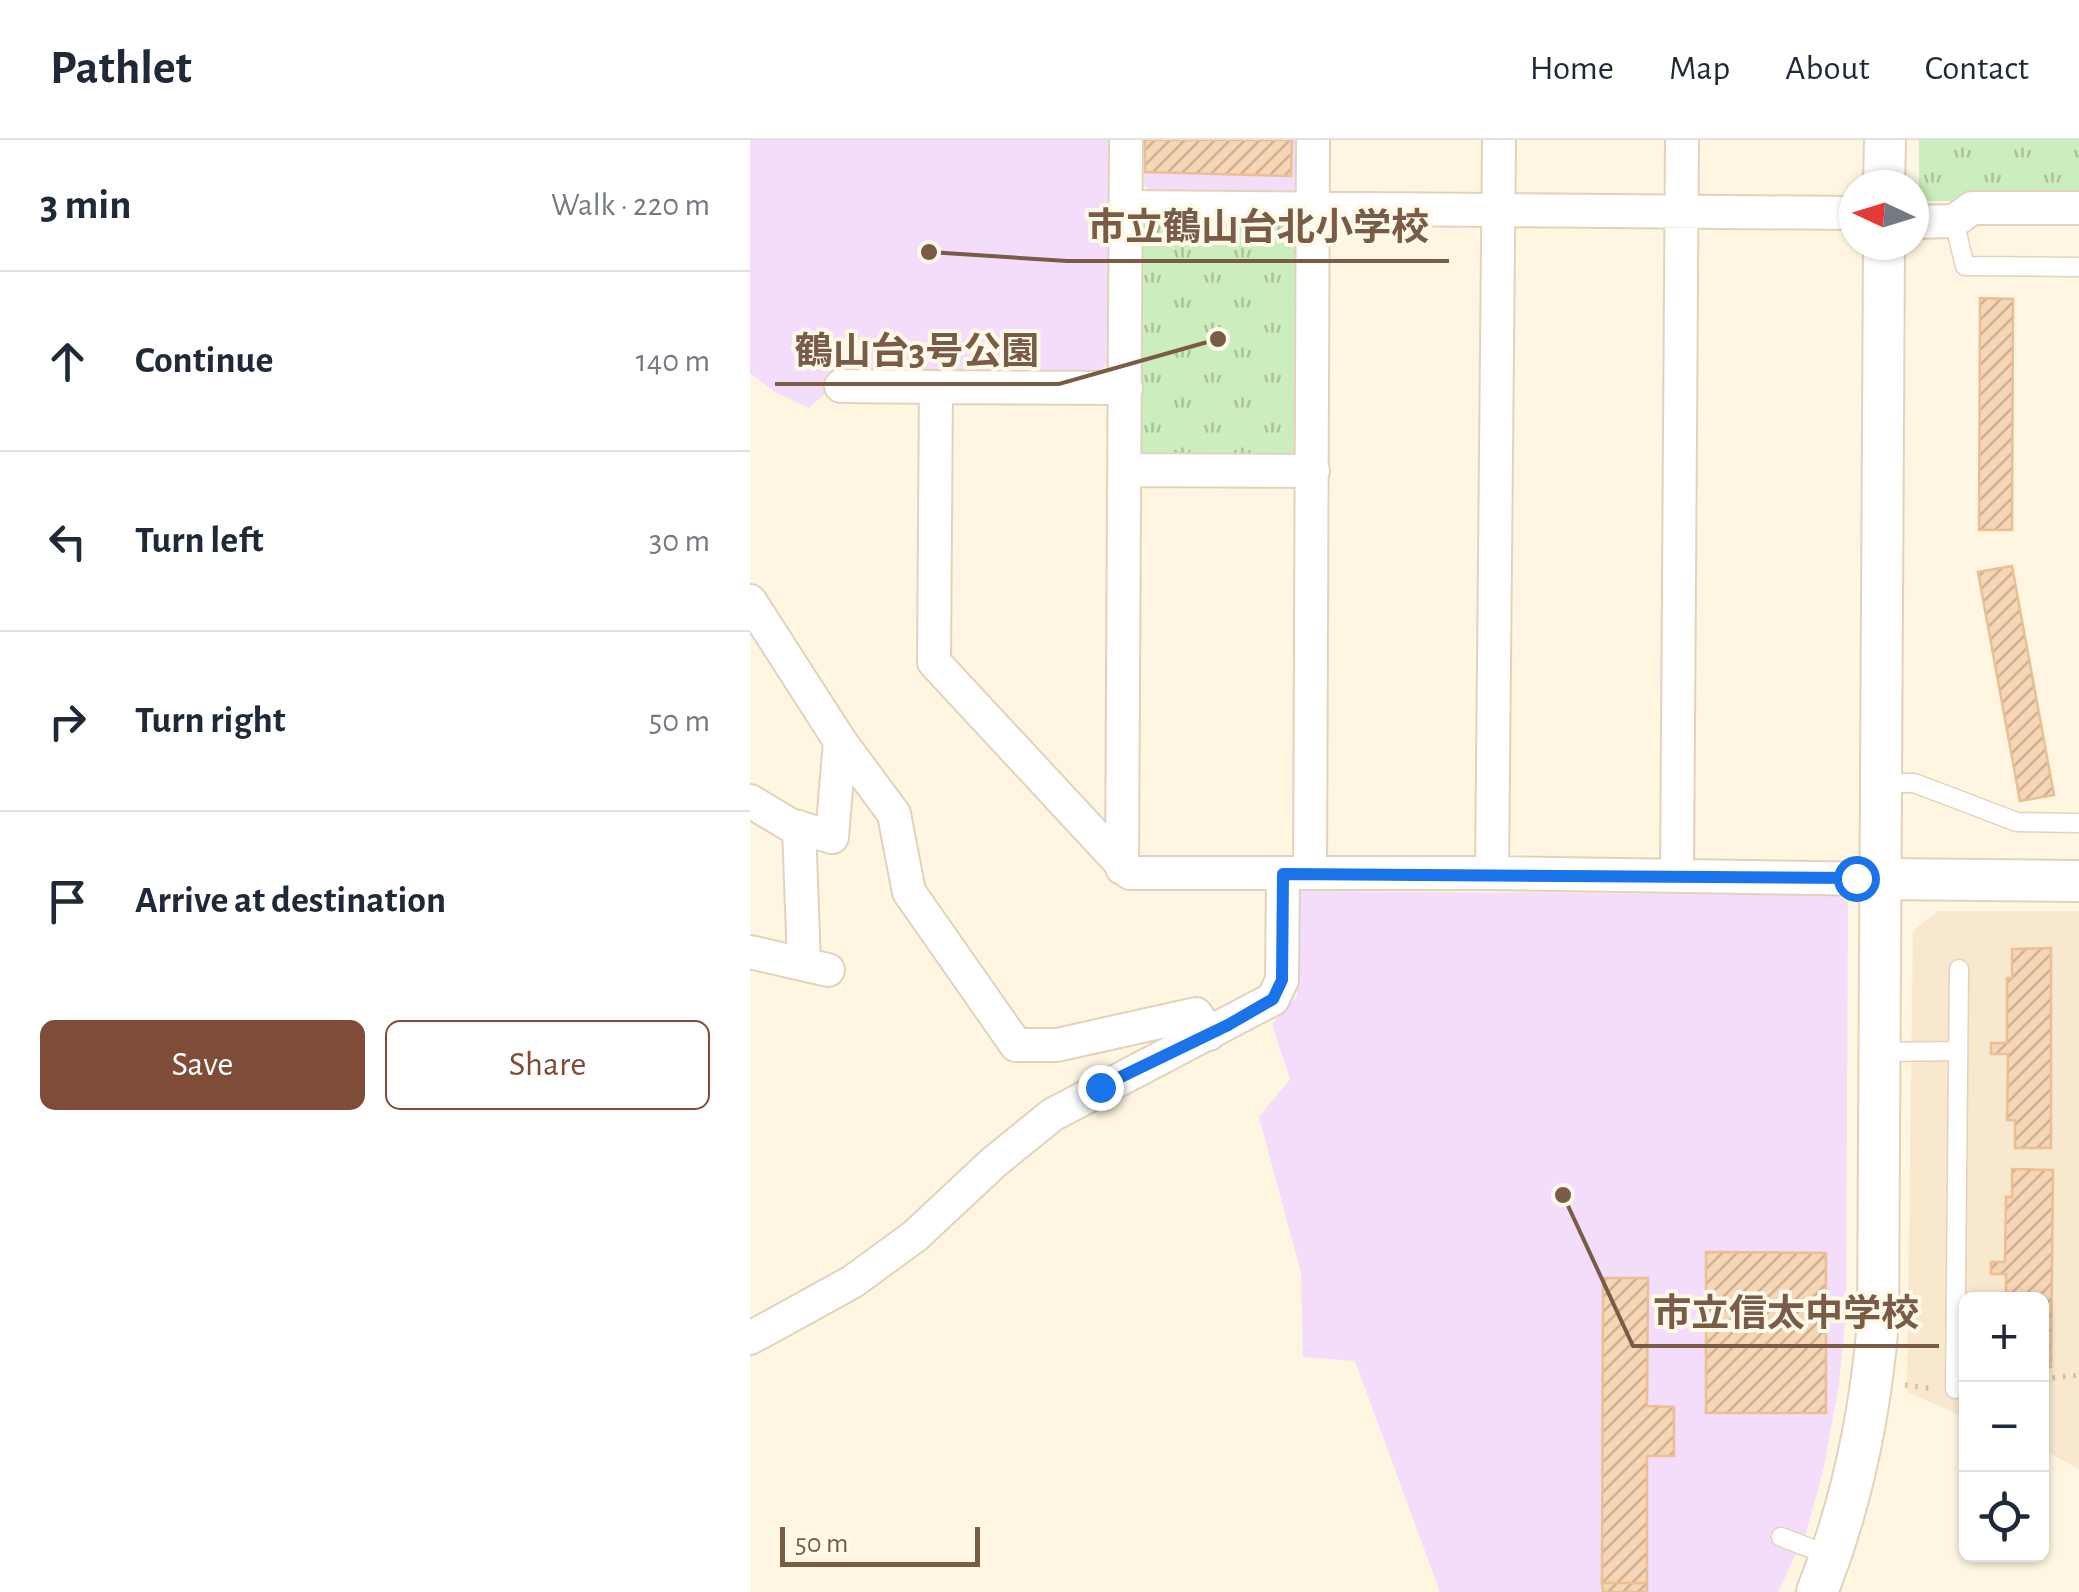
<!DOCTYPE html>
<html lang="en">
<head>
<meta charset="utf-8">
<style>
  body { margin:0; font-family:"Alegreya Sans","Noto Sans JP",sans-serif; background:#f2f2f3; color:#1f2937 }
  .controls { position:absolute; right:30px; bottom:30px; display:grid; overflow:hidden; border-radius:15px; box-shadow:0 2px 8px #0004 }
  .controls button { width:90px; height:90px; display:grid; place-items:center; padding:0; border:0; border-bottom:2px solid #e0e1e3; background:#fff; color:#1f2937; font:50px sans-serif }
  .compass { position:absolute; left:1089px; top:30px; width:90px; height:90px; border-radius:50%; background:#fff; box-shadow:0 2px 8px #0004; rotate:274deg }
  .scale { position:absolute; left:30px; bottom:25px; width:200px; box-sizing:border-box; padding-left:10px; border:5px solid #785c45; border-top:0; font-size:28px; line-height:35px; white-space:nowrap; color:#785c45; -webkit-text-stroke:8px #fff9e9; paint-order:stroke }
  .stop { position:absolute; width:30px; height:30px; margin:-22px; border:8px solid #1a73e8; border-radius:50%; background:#fff }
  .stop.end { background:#1a73e8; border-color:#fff; box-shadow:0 2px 10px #0008 }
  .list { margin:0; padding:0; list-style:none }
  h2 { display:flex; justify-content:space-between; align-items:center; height:130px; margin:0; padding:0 40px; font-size:42px }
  h2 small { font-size:32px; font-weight:400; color:#747a83 }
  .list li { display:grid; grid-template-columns:65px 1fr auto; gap:30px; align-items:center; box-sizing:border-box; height:180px; padding:0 40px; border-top:2px solid #e0e1e3 }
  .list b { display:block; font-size:38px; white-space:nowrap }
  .list em { font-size:32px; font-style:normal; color:#747a83 }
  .actions { display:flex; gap:20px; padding:30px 40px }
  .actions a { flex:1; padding:22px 0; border:2px solid #7f4c38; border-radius:15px; text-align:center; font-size:35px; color:#7f4c38 }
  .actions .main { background:#7f4c38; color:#fff }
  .icon { flex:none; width:55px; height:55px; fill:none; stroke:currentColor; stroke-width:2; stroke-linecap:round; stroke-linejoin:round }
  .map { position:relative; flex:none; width:1329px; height:1452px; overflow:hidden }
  header { display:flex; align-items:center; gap:60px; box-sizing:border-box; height:140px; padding:0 50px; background:#fff; border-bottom:2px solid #e0e1e3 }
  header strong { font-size:48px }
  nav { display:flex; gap:55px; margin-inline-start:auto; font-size:35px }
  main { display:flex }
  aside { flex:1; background:#fff }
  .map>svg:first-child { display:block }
  .residential { fill:#f7e8ce }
  .education { fill:#f3ddfa }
  .grass { fill:url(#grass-tufts) }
  .building { fill:url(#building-hatch); stroke:#ebbe94; stroke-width:2.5 }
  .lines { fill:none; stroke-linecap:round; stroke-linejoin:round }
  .service-casing { stroke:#e3d2bb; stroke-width:21 }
  .minor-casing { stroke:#e3d2bb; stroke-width:36 }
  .tertiary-casing { stroke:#e3d2bb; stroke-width:44 }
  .path { stroke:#dbb999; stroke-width:5; stroke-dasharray:2.5 8; stroke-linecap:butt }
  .service { stroke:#fff; stroke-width:18 }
  .minor { stroke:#fff; stroke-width:32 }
  .tertiary { stroke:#fff; stroke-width:40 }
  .route { stroke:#1a73e8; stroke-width:12 }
  .leader { fill:none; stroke:#785c45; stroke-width:4 }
  .callout-dot { fill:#785c45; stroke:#fff9e9; stroke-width:4 }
  .callout-label { font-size:38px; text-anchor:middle; font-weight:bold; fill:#785c45; stroke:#fff9e9; stroke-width:8; stroke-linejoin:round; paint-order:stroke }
</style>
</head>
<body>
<header>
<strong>Pathlet</strong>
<nav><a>Home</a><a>Map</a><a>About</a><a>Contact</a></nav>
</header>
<main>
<aside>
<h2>3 min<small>Walk · 220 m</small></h2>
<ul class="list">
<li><svg class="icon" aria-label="ahead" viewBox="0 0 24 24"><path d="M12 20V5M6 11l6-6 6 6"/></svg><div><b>Continue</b></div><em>140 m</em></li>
<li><svg class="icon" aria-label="left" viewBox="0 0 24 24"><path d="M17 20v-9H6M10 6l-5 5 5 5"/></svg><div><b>Turn left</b></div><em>30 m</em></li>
<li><svg class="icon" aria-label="right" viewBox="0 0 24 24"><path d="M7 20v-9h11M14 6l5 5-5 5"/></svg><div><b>Turn right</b></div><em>50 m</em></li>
<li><svg class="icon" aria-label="arrive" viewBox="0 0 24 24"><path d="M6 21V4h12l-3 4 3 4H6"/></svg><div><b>Arrive at destination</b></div></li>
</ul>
<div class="actions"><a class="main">Save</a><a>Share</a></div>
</aside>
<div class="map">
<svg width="1329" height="1452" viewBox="0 0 1329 1452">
  <defs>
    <pattern id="grass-tufts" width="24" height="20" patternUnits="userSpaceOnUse" patternTransform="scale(2.5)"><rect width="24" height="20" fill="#ccedbe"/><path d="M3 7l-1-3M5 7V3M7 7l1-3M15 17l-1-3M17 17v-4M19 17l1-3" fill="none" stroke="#aac39c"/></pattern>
    <pattern id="building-hatch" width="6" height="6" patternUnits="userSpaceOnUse" patternTransform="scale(2.5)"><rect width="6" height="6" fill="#f6d6b5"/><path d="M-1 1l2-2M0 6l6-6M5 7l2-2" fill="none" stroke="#ccb195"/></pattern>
  </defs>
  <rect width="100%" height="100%" fill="#fef6e0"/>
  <path class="residential" d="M1188,771H1329V1329L1292,1309V1160H1216V1278L1157,1252L1163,791Z"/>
  <path class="education" d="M0,0H358L357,224L346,235L80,249L59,268L25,252L0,233Z
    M394,0H551V44L539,57L401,54L394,44Z
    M545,751L1089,755L1098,763L1096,1174L1089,1244L1074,1327L1056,1393L1028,1452H690L605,1221L553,1217L551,1133L509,977L540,939L522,884L547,856Z"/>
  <path class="grass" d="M1169,0H1329V61H1176L1169,54Z
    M400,76L538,79L551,88L550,313L536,324L399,320L385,309L387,88Z"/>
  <path class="building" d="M395,0H542L541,36L395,32Z
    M1230,158L1263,159L1262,390H1229Z
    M1262,426L1304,655L1270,661L1228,432Z
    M1301,808V1008H1265V980H1257L1258,914H1241V903H1257V838H1262V809Z
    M1262,1029L1303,1030L1301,1227H1292V1160H1256V1134H1241V1122H1255L1256,1057H1262Z
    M956,1112L1076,1113V1273H956Z
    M853,1138H898L897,1266L924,1267V1316H897V1443H852Z
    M852,1443H897V1452H853Z"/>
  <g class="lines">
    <g class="service-casing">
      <path id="service" d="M1204,81L1215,126L1329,127
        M1131,643H1164L1267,682L1329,683
        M1130,912L1208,911
        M1205,1249L1209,829
        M1031,1397L1081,1416"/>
    </g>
    <g class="minor-casing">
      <path id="minor" d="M376,67L1104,73
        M1164,82L1204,81L1222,68H1329
        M91,246L186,247
        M376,248L186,247L184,522L380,733H742L1131,739
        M375,330L563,331
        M0,461L90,601L82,697L40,685L0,661
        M90,601L144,674L159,752L266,905H307L446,874L459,894
        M49,687L54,824
        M372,728L376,0
        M560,733L563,0
        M742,733L749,0
        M927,735L932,0
        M0,812L78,830
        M0,1198L102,1142L165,1096L243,1023L302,975L523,859L532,840L533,734"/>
    </g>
    <g class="tertiary-casing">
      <path id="tertiary" d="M1134,45L1135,0
        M1131,739L1329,741
        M1067,1452C1102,1365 1120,1276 1128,1183L1134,105"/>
    </g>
    <path class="path" d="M1292,1239L1329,1235
      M1155,1245L1184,1249"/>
    <use href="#service" class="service"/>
    <use href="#minor" class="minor"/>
    <use href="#tertiary" class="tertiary"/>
  </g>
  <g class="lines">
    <path class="route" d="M350,947L478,885L523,859L532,840L533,734L1106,738"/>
  </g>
  <path class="leader" d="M179 112L317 121H699M468 199L309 244H25M813 1055L883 1206H1189"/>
  <g class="callout-dot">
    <circle cx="179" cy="112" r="10"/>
    <circle cx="468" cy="199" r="10"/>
    <circle cx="813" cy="1055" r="10"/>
  </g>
  <g class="callout-label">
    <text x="508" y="100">市立鶴山台北小学校</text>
    <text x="167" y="224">鶴山台3号公園</text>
    <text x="1036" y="1186">市立信太中学校</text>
  </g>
</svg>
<div class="controls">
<button>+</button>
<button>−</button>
<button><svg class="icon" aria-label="locate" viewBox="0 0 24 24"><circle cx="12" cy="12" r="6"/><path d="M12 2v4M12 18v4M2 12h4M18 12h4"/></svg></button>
</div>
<svg class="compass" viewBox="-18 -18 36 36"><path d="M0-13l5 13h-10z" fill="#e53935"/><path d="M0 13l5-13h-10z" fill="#747a83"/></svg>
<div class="scale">50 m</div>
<div class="stop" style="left:1106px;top:738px"></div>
<div class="stop end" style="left:350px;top:947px"></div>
</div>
</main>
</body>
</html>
